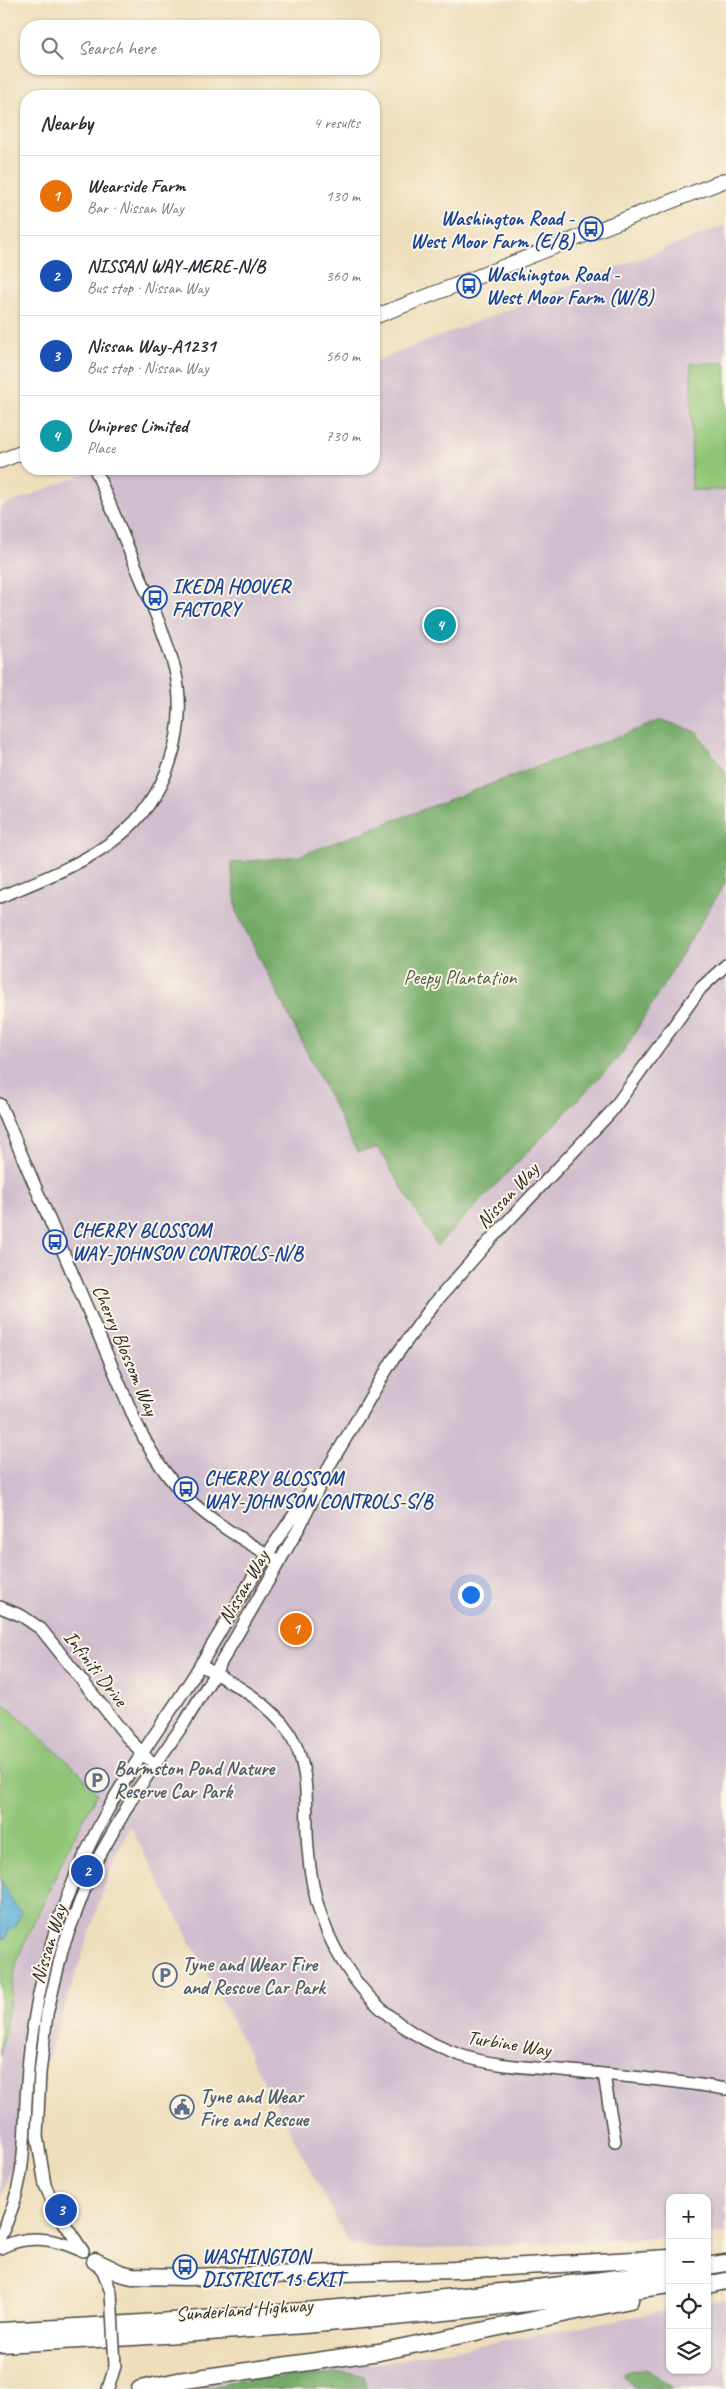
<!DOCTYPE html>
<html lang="en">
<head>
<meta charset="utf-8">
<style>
  body { margin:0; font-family:Caveat,sans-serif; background:#f7f7f7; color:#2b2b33 }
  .controls { position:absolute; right:15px; bottom:15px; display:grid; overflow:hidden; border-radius:10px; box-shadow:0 1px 4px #0004 }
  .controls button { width:45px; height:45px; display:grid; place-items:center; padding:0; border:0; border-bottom:1px solid #e1e1e2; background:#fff; color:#2b2b33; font:25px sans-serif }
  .you { position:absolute; left:470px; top:1594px; width:18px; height:18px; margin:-12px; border:4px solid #fff; border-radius:50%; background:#1a73e8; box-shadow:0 0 0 8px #1a73e833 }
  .badge { display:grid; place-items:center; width:32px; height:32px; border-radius:50%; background:#c8321e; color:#fff; font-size:16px; font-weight:700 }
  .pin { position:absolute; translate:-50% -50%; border:2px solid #fff; box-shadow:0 1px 5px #0006 }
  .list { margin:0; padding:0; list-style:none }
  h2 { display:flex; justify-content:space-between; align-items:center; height:65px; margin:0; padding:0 20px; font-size:21px }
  h2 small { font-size:16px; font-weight:400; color:#7c7c81 }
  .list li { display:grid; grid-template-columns:32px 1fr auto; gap:15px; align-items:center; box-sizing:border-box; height:80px; padding:0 20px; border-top:1px solid #e1e1e2 }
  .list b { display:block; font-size:19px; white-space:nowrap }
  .list p { margin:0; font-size:16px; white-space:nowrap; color:#7c7c81 }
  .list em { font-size:16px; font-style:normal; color:#7c7c81 }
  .icon { flex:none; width:28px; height:28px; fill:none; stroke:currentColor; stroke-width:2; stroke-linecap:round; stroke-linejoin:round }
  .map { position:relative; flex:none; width:726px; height:2389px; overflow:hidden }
  .search { position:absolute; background:#fff; box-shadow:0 1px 4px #0004; left:20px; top:20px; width:360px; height:55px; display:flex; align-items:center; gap:12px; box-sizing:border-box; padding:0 18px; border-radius:20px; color:#7c7c81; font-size:19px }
  .panel { position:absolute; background:#fff; box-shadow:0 1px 4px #0004; left:20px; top:90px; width:360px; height:385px; border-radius:20px }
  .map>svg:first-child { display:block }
  .industrial { fill:#d0bdce }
  .green { fill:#8fc476; stroke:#5d7850 }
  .forest { fill:#73aa67; stroke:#4f6a49 }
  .water { fill:#5fb0da; stroke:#456e82 }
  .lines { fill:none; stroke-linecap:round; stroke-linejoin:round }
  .minor-casing { stroke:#484641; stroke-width:14 }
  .major-casing { stroke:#484641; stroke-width:16 }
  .highway-casing { stroke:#484641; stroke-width:19 }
  .minor { stroke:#fff; stroke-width:11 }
  .major { stroke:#fff; stroke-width:14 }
  .highway { stroke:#fff; stroke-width:16 }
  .minor-bridge-casing { stroke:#484641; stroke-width:14; stroke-linecap:butt }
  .minor-bridge { stroke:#fff; stroke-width:11 }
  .labels { text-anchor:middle; stroke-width:4; stroke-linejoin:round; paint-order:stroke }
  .transit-label { font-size:20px; font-weight:bold; fill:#164399; stroke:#fcf5e5; text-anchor:start }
  .park-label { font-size:20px; fill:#495942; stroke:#fcf5e5 }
  .street-label { font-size:20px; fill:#2b2b2b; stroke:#fcf5e5 }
  .service-label { font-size:20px; font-weight:bold; fill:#4e5e75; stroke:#fcf5e5; text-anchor:start }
</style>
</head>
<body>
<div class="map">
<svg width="726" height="2389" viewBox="0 0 726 2389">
  <rect width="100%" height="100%" fill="#fcf5e5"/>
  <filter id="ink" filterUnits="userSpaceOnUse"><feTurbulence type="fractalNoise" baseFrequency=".02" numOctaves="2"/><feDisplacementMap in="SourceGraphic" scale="10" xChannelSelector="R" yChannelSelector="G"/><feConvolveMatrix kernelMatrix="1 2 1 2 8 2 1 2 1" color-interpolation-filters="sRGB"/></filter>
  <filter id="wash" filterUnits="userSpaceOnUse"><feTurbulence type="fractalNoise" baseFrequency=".0096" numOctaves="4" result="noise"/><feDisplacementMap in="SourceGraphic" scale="20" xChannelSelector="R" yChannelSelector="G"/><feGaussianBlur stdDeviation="1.12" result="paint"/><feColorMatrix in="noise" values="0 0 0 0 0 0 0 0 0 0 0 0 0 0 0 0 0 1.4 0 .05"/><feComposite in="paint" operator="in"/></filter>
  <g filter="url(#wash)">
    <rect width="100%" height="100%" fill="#eedebc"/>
    <path class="industrial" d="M726,225V2234L707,2235V2198H670V2237L387,2251L349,2244L130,1826L111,1868L0,2201V507L97,469H374V362Z
      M726,2299V2389H151L386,2362L670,2310V2370H707V2303Z"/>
    <path class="green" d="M691,363H726V490H692Z
      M0,1700L77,1770L97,1793L67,1851L17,1960L0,2056Z"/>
    <path class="forest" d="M662,720L697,732L726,773V881L622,1054L437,1246L378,1148L357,1152L237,913L231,863L299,856Z
      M647,2368L673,2389H635L622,2373Z
      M348,2372L364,2376L366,2389H327V2387L312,2389H202L237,2381Z"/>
    <path class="water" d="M0,1878L13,1903L21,1912C17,1919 18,1928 9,1930L6,1938H0Z"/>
  </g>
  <g filter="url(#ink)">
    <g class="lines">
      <g class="minor-casing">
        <path id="minor" d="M0,897C40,880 84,864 118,837C167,798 189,731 175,670C167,639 154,610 142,581C126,543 111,506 95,469
          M0,1104L135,1420C169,1494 205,1518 274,1558
          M0,1607L22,1616L41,1629L127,1737L148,1759
          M200,1665C230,1682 270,1702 289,1732C313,1772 304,1807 308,1849C315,1945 368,2023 460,2055C492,2066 526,2067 560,2070C615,2075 671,2080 726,2089
          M604,2075L615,2141
          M0,2237C28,2181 23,2142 27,2083C29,2047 35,2011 43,1976C56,1920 78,1864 106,1813C130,1767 163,1724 191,1680C231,1615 268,1548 314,1487
          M0,2248C27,2234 53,2238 80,2250
          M83,2251L57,2212L45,2185L37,2136L40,2073L47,2014L63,1947L93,1867L134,1795L185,1722L215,1673L300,1526L331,1463L392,1361L433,1305L491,1239L611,1112L701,988L726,965
          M96,2263L103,2271L111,2292
          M108,2389L115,2366"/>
      </g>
      <g class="major-casing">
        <path id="major" d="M374,317L726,180
          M0,461L26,451"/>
      </g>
      <g class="highway-casing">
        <path id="highway" d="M95,2261L120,2273L132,2276L187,2277L453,2270L670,2258
          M707,2266L726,2263
          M707,2285L726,2281
          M0,2331C224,2320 447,2302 670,2271
          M0,2344C224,2334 447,2316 670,2285
          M140,2389L178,2381L379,2352L630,2300"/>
      </g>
      <use href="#minor" class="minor"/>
      <use href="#major" class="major"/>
      <use href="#highway" class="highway"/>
      <g class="minor-bridge-casing">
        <path id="minor-bridge" d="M111,2292L115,2366"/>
      </g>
      <use href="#minor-bridge" class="minor-bridge"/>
    </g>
  </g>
  <defs>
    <g id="bus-ring" transform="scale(1.25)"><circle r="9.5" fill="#fcf5e5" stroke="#1a4fb4" stroke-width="1.5"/><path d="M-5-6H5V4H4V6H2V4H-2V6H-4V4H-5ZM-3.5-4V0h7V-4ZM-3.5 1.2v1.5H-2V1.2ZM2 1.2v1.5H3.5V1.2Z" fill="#1a4fb4"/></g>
    <g id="parking-ring" transform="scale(1.25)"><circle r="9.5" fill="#fcf5e5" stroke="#5c6f8a" stroke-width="1.5"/><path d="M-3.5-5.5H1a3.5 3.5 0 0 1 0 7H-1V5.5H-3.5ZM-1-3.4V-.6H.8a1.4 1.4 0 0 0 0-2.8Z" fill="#5c6f8a"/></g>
    <g id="civic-ring" transform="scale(1.25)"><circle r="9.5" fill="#fcf5e5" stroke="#5c6f8a" stroke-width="1.5"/><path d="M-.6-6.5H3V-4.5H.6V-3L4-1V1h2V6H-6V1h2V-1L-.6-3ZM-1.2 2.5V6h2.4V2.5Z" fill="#5c6f8a"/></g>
  </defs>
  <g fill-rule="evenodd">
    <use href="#bus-ring" x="591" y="229"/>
    <use href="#bus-ring" x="469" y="286"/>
    <use href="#bus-ring" x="155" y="598"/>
    <use href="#bus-ring" x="55" y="1242"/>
    <use href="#bus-ring" x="186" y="1489"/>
    <use href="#parking-ring" x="97" y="1780"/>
    <use href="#parking-ring" x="165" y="1975"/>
    <use href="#civic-ring" x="182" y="2107"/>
    <use href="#bus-ring" x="185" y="2267"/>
  </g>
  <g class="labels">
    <g class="transit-label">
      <text x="574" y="225" text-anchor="end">Washington Road -<tspan x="574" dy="23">West Moor Farm (E/B)</tspan></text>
      <text x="486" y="281">Washington Road -<tspan x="486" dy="23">West Moor Farm (W/B)</tspan></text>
      <text x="172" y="593">IKEDA HOOVER<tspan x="172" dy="23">FACTORY</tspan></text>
      <text x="72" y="1237">CHERRY BLOSSOM<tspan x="72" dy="23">WAY-JOHNSON CONTROLS-N/B</tspan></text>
      <text x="204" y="1485">CHERRY BLOSSOM<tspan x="204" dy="23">WAY-JOHNSON CONTROLS-S/B</tspan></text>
      <text x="202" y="2263">WASHINGTON<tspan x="202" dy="23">DISTRICT 15 EXIT</tspan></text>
    </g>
    <g class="park-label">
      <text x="460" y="984">Peepy Plantation</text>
    </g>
    <g class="street-label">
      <text transform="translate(507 1195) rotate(-47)" y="7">Nissan Way</text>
      <text transform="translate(126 1350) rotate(67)" y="7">Cherry Blossom Way</text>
      <text transform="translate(243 1587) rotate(-60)" y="7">Nissan Way</text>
      <text transform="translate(96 1668) rotate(52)" y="7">Infiniti Drive</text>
      <text transform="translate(48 1944) rotate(-73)" y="7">Nissan Way</text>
      <text transform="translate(509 2043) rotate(9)" y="7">Turbine Way</text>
      <text transform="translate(244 2309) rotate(-4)" y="7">Sunderland Highway</text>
    </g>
    <g class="service-label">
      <text x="114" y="1775">Barmston Pond Nature<tspan x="114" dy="23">Reserve Car Park</tspan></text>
      <text x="182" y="1971">Tyne and Wear Fire<tspan x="182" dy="23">and Rescue Car Park</tspan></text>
      <text x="200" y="2103">Tyne and Wear<tspan x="200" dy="23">Fire and Rescue</tspan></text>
    </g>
  </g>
</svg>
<div class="controls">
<button>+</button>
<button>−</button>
<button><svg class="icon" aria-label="locate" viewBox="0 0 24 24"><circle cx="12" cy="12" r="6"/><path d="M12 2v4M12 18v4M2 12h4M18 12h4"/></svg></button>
<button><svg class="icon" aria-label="layers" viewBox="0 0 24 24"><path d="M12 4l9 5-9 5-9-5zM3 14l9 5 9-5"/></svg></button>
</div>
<div class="you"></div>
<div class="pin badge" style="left:296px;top:1629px;background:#e8710a">1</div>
<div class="pin badge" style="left:87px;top:1871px;background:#1a4fb4">2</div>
<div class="pin badge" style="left:61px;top:2210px;background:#1a4fb4">3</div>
<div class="pin badge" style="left:440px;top:625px;background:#0f9aa8">4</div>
<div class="search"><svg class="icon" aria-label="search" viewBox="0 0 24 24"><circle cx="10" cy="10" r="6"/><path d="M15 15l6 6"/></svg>Search here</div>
<section class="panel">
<h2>Nearby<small>4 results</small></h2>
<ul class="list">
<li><span class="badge" style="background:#e8710a">1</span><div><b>Wearside Farm</b><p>Bar · Nissan Way</p></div><em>130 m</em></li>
<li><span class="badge" style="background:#1a4fb4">2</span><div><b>NISSAN WAY-MERE-N/B</b><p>Bus stop · Nissan Way</p></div><em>360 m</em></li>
<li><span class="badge" style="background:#1a4fb4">3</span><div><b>Nissan Way-A1231</b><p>Bus stop · Nissan Way</p></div><em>560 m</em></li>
<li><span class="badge" style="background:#0f9aa8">4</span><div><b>Unipres Limited</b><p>Place</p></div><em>730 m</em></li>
</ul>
</section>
</div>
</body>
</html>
